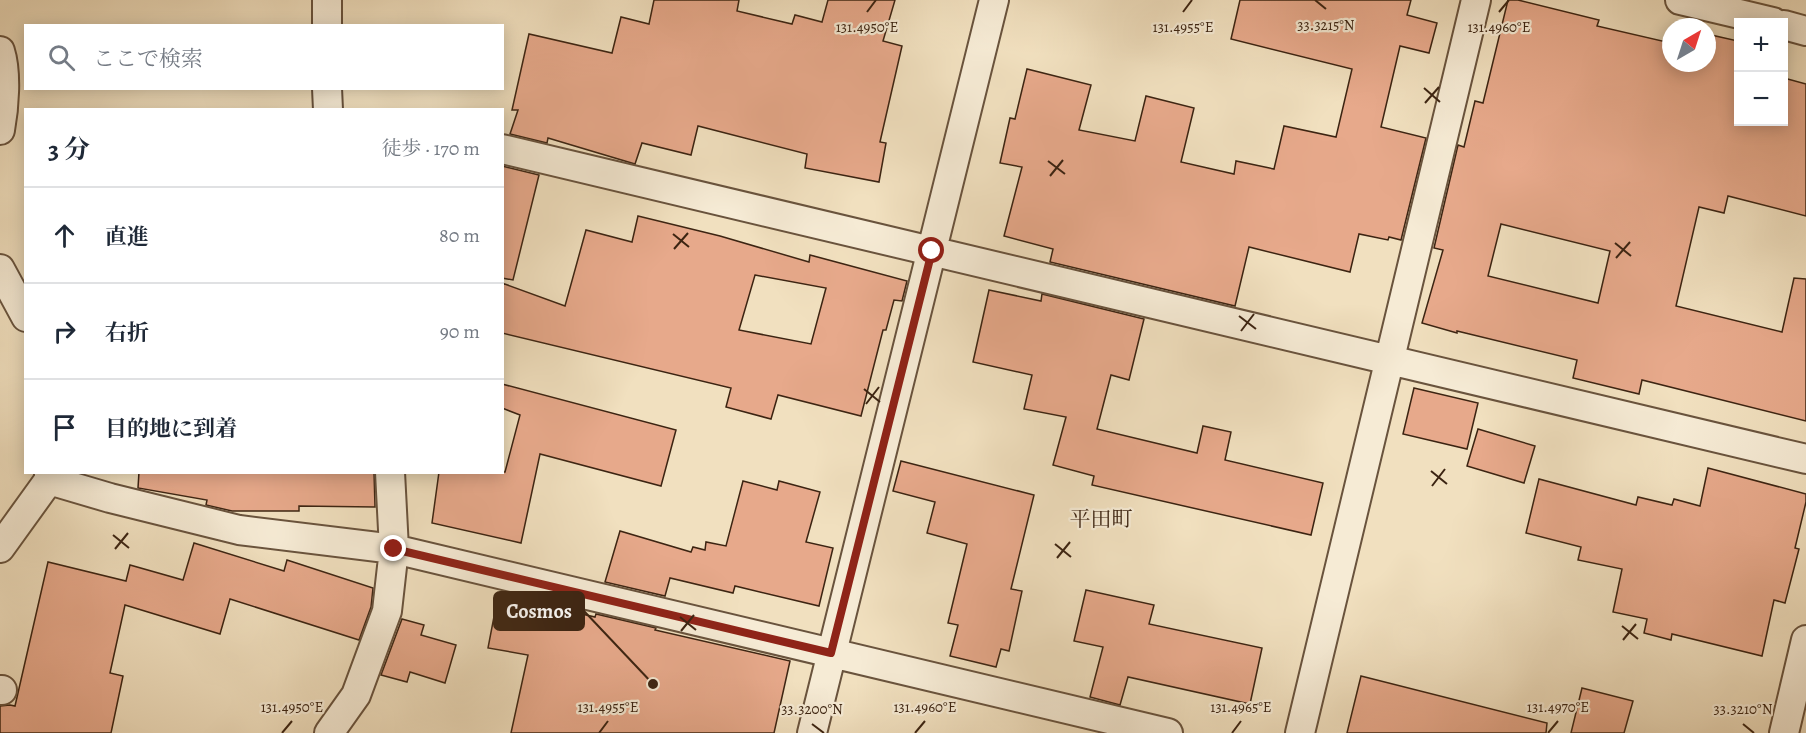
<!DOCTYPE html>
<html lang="ja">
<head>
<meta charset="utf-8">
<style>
  body { margin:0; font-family:Alegreya,"Noto Serif JP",serif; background:#f6f6f7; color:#1f2937 }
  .controls { position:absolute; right:18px; top:18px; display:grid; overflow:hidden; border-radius:0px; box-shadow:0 3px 15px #0003 }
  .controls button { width:54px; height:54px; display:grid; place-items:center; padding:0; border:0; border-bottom:2px solid #e0e1e3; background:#fff; color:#1f2937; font:30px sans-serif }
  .compass { position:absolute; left:1662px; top:18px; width:54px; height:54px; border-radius:50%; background:#fff; box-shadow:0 3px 15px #0003; rotate:39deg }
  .stop { position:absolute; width:18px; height:18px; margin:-14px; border:4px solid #8f2418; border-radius:50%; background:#fff }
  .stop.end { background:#8f2418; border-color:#fff; box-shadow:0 2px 6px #0008 }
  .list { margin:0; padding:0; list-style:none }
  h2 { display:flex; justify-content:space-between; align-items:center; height:78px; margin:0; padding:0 24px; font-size:26px }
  h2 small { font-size:20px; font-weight:400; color:#747a83 }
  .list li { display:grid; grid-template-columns:39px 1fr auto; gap:18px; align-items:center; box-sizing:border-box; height:96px; padding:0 24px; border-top:2px solid #e0e1e3 }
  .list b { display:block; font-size:22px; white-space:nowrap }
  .list em { font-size:20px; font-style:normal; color:#747a83 }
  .icon { flex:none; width:33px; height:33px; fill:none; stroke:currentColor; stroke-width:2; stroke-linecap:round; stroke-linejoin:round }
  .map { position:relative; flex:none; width:1806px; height:733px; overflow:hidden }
  .search { position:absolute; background:#fff; box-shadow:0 3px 15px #0003; left:24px; top:24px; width:480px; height:66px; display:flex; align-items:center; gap:15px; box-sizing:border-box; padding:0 21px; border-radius:0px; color:#747a83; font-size:22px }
  .panel { position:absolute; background:#fff; box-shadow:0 3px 15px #0003; left:24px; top:108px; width:480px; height:366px; border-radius:0px }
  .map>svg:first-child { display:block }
  .building { fill:#e7a98b; stroke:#3c2412; stroke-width:1.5; fill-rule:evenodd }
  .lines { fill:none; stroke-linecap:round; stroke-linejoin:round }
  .street-casing { stroke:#69533d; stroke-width:32 }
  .street { stroke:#f6ebd5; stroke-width:28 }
  .route { stroke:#8f2418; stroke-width:8 }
  .ticks { fill:none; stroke:#3c2412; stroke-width:2 }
  .labels { text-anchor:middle; stroke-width:4.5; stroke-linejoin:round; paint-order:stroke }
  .quarter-label { font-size:21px; fill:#3c2412; stroke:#f6ebd5 }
  .ticks-label { font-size:15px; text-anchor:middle; fill:#3c2412; stroke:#f6ebd5; stroke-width:4.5; stroke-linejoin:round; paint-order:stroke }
  .leader { fill:none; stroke:#3c2412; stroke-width:2 }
  .callout-dot { fill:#3c2412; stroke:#f6ebd5; stroke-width:2 }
  .callout { fill:#3c2412; stroke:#3c2412; stroke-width:2 }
  .callout-label { font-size:20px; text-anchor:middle; font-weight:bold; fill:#fff }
</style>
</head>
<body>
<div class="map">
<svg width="1806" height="733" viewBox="0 0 1806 733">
  <rect width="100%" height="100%" fill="#f1e0bf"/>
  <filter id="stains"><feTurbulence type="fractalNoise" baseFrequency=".00333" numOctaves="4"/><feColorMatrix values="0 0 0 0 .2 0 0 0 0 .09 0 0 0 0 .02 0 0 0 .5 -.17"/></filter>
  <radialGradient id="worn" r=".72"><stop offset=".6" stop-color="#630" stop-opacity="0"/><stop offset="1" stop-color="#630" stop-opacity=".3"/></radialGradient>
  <path class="building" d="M654,0H739L737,11L792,24L795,15L822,22L828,0H895L883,41L902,46L880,142L886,143L879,182L805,168L807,154L698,126L691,155L642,143L635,164L548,138L547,143L510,134L518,110H512L529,34L612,53L621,17L649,24Z
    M1240,0H1411L1407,15L1437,23L1429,53L1400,46L1381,127L1426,138L1401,240L1389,237L1388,240L1359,234L1350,272L1249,247L1235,306L1050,262L1053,249L1004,236L1022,167L1000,163L1010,118L1015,119L1027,69L1091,85L1079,130L1135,141L1146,96L1194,108L1181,162L1234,174L1236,161L1274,169L1284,126L1336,137L1352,69L1231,39Z
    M1508,0H1518L1599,20L1597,26L1671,43V63H1707V52L1711,35L1738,41V122H1784V78L1806,84V216L1728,196L1724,213L1699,207L1676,306L1782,332L1794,278L1806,279V421L1642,380L1639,394L1573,378L1577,360L1457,331V333L1422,323L1443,250L1434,248L1458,145L1464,147L1475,101L1483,103ZM1501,224L1610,251L1598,303L1488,276Z
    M502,166L539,175L513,280L502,278Z
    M638,216L720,236L809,262L810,255L907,281L902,301L894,300L886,330H883L861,416L778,395L771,419L726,407L731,388L502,333V283L565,306L586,230L632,242ZM755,275L826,288L811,344L739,330Z
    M989,290L1041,301L1042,294L1144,319L1129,380L1111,375L1097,429L1197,453L1203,426L1231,432L1225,460L1323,483L1311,535L1092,485L1094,476L1053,465L1066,417L1024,409L1032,375L973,362Z
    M502,384L676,430L661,486L540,454L521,543L432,523L439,472H505L520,415L502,408Z
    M1414,388L1478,403L1467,449L1403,434Z
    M1478,429L1535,446L1524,483L1467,466Z
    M901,461L1034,495L1011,589L1022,591L1009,651L1001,649L996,667L950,656L958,625L948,623L967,544L927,533L935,502L893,491Z
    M1708,468L1806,494V502L1795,548L1799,549L1785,603L1774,600L1762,656L1672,634L1671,640L1644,633L1647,619L1613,612L1622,569L1578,560L1581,547L1526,533L1539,479L1636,505L1638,497L1672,505L1674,499L1700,506Z
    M139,472H374L375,507L299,506V511H232L206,505L207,500L138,488Z
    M743,481L777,490L779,481L820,492L806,542L833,548L819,606L735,586L733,593L670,578L665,596L605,582L620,531L691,552L693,547L705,550L706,542L726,546Z
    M194,543L284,571L287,560L373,588L371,607L359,640L230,599L220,634L125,605L110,673L123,676L111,733H0V706L10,705L15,706L48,562L126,581L130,565L183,580Z
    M1086,590L1154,605L1149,624L1262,648L1250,704L1128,677L1120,705L1090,697L1103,647L1074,641Z
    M539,604L595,617L596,614L656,628L655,630L790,661L774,733H511L528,655L488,648L496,606L537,613Z
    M402,619L424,625L421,635L456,645L445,683L410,672L407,682L381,675Z
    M1361,676L1547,723L1546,733H1347Z
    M1582,688L1633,701L1624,733H1571Z"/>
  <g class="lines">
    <g class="street-casing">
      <path id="street" d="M327,0V26
        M1680,0L1773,22
        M1784,25L1806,31
        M0,51C7,73 4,108 0,130
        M327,88L328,110
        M502,149L1806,459
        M0,269L26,317
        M49,472V480L110,498L239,530L394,549L1168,733
        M0,548L49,480
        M0,690H2
        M329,733L356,695L387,611L394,549L390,472
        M812,733L994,0
        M1300,733L1476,0
        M1784,733L1806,640"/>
    </g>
    <use href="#street" class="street"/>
  </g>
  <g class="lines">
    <path class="route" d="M394,549L831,653L932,251"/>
  </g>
  <path class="ticks" d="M1315,0L1326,9M867,12L876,0M1183,12L1192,0M1499,12L1509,0M1424,88L1440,102M1425,103L1439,87M1048,161L1065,174M1050,176L1063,160M673,234L689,247M1615,243L1631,256M674,249L688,233M1616,258L1630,242M1239,316L1256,329M1241,331L1254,314M864,389L880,402M866,404L879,387M1431,471L1447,484M1432,486L1445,469M113,535L129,548M1055,544L1071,557M115,549L128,533M1057,558L1070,542M680,617L696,630M1622,626L1638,639M681,631L694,615M1623,640L1636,624M812,724L824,733M1743,724L1754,733M282,733L292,721M599,733L608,721M915,733L925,721M1232,733L1241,721M1548,733L1558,721"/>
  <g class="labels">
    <g class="quarter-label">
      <text x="1101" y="526">平田町</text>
    </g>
  </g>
  <g class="ticks-label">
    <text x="1326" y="30">33.3215°N</text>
    <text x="867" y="32">131.4950°E</text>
    <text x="1183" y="32">131.4955°E</text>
    <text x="1499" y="32">131.4960°E</text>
    <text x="292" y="712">131.4950°E</text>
    <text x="608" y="712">131.4955°E</text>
    <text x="925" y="712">131.4960°E</text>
    <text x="1241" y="712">131.4965°E</text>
    <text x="1558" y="712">131.4970°E</text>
    <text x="812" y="714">33.3200°N</text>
    <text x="1743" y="714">33.3210°N</text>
  </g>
  <path class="leader" d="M653 684L584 611"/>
  <circle class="callout-dot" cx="653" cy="684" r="6"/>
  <rect class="callout" x="494" y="592" width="90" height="38" rx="6"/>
  <g class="callout-label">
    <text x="539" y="618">Cosmos</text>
  </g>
  <rect width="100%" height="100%" filter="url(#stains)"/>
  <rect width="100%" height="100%" fill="url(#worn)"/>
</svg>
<div class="controls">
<button>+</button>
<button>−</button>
</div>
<svg class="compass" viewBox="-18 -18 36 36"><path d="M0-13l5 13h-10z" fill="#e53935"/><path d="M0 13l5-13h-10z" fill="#747a83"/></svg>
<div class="stop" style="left:932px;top:251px"></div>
<div class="stop end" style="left:394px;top:549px"></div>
<div class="search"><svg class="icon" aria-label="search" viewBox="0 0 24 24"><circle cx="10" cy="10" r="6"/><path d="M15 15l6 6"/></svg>ここで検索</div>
<section class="panel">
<h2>3 分<small>徒歩 · 170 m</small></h2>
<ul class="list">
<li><svg class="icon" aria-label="ahead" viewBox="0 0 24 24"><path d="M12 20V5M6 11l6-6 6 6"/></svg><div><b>直進</b></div><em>80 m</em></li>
<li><svg class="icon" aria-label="right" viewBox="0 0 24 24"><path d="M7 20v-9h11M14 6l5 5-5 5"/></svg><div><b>右折</b></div><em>90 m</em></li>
<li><svg class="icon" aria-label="arrive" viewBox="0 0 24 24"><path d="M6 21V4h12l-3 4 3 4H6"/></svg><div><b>目的地に到着</b></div></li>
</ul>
</section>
</div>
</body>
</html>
